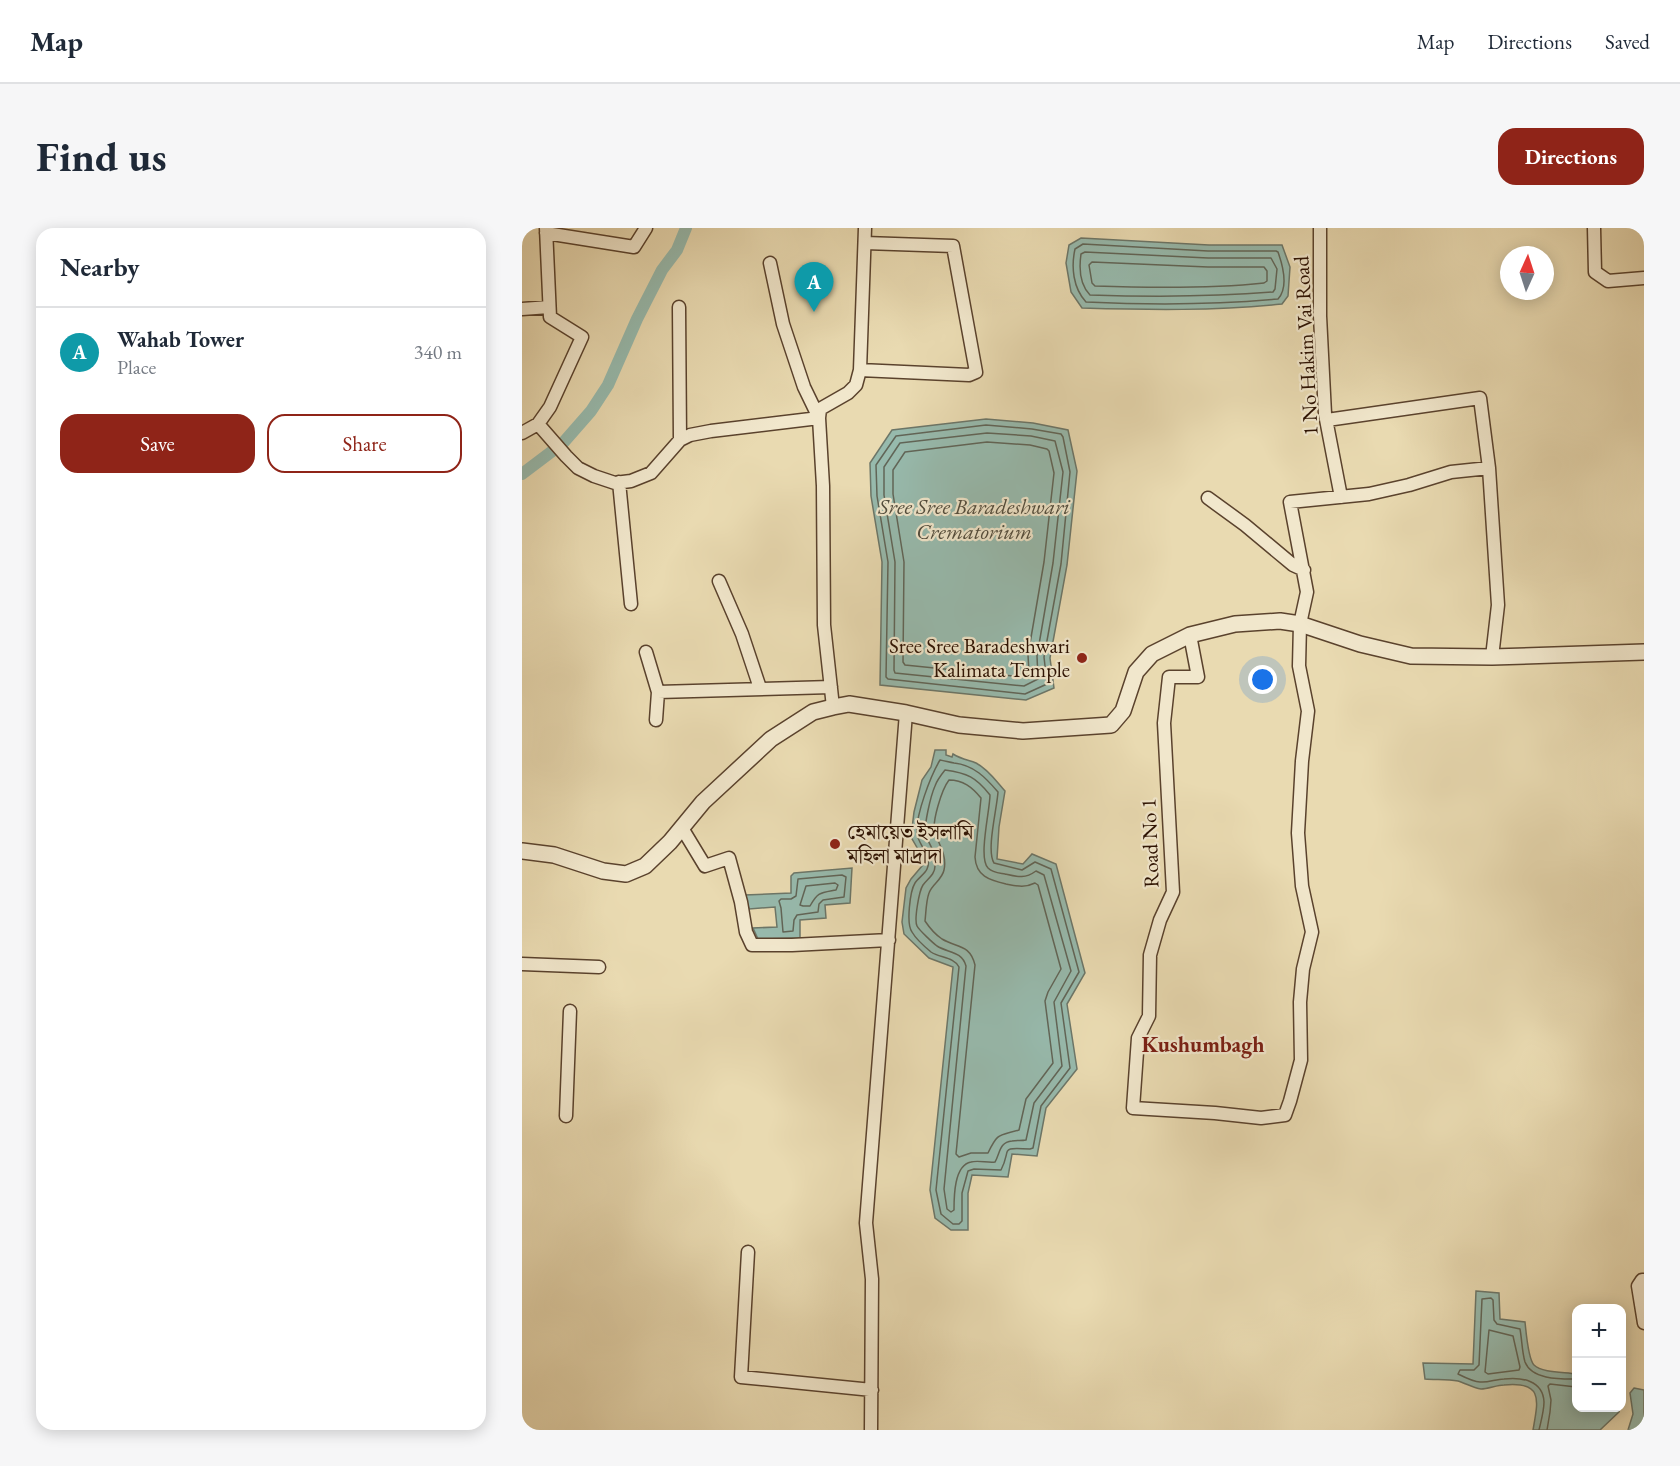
<!DOCTYPE html>
<html lang="en">
<head>
<meta charset="utf-8">
<style>
  body { margin:0; font-family:"EB Garamond","Noto Serif Bengali",serif; background:#f6f6f7; color:#1f2937 }
  .controls { position:absolute; right:18px; bottom:18px; display:grid; overflow:hidden; border-radius:12px; box-shadow:0 3px 15px #0003 }
  .controls button { width:54px; height:54px; display:grid; place-items:center; padding:0; border:0; border-bottom:2px solid #e0e1e3; background:#fff; color:#1f2937; font:30px sans-serif }
  .compass { position:absolute; left:978px; top:18px; width:54px; height:54px; border-radius:50%; background:#fff; box-shadow:0 3px 15px #0003; rotate:3deg }
  .you { position:absolute; left:741px; top:452px; width:21px; height:21px; margin:-15px; border:4px solid #fff; border-radius:50%; background:#1a73e8; box-shadow:0 0 0 9px #1a73e833 }
  .badge { display:grid; place-items:center; width:39px; height:39px; border-radius:50%; background:#8f2418; color:#fff; font-size:20px; font-weight:700 }
  .pin { position:absolute; translate:-50% -50px; filter:drop-shadow(0 2px 3px #0008) }
  .pin::after { content:''; position:absolute; top:32px; width:21px; height:18px; background:inherit; clip-path:polygon(0 0,100% 0,50% 100%) }
  .list { margin:0; padding:0; list-style:none }
  h2 { display:flex; justify-content:space-between; align-items:center; height:78px; margin:0; padding:0 24px; font-size:26px }
  h2 small { font-size:20px; font-weight:400; color:#747a83 }
  .list li { display:grid; grid-template-columns:39px 1fr auto; gap:18px; align-items:center; box-sizing:border-box; height:90px; padding:0 24px; border-top:2px solid #e0e1e3 }
  .list b { display:block; font-size:22px; white-space:nowrap }
  .list p { margin:0; font-size:20px; white-space:nowrap; color:#747a83 }
  .list em { font-size:20px; font-style:normal; color:#747a83 }
  .actions { display:flex; gap:12px; padding:18px 24px }
  .actions a { flex:1; padding:14px 0; border:2px solid #8f2418; border-radius:18px; text-align:center; font-size:21px; color:#8f2418 }
  .actions .main { background:#8f2418; color:#fff }
  .map { position:relative; flex:none; width:1122px; height:1202px; overflow:hidden; border-radius:18px }
  header { display:flex; align-items:center; gap:36px; box-sizing:border-box; height:84px; padding:0 30px; background:#fff; border-bottom:2px solid #e0e1e3 }
  header strong { font-size:28px }
  nav { display:flex; gap:33px; margin-inline-start:auto; font-size:21px }
  .intro { display:flex; align-items:center; justify-content:space-between; box-sizing:border-box; height:144px; padding:0 36px }
  h1 { margin:0; font-size:42px }
  .button { padding:15px 27px; border-radius:18px; background:#8f2418; color:#fff; font-size:21px; font-weight:700 }
  main { display:flex; gap:36px; padding:0 36px }
  aside { flex:1; background:#fff; border-radius:18px; box-shadow:0 3px 15px #0003 }
  .map>svg:first-child { display:block }
  .water { fill:#97baad; stroke:#6c7668; stroke-width:1.5 }
  .lines { fill:none; stroke-linecap:round; stroke-linejoin:round }
  .shore { stroke:#616557; stroke-width:1.5 }
  .canal { stroke:#97baad; stroke-width:12 }
  .minor-casing { stroke:#5a422d; stroke-width:15 }
  .tertiary-casing { stroke:#5a422d; stroke-width:18 }
  .minor { stroke:#f1e7cc; stroke-width:12 }
  .tertiary { stroke:#f1e7cc; stroke-width:15 }
  .poi-dot { fill:#8f2418; stroke:#f1e7cc; stroke-width:2 }
  .labels { text-anchor:middle; stroke-width:4.5; stroke-linejoin:round; paint-order:stroke }
  .street-label { font-size:21px; fill:#2b1001; stroke:#f1e7cc }
  .poi-label { font-size:21px; fill:#2b1001; stroke:#f1e7cc; text-anchor:end }
  .water-label { font-size:22px; font-style:italic; fill:#514c3d; stroke:#f1e7cc }
  .neighbourhood-label { font-size:22px; font-weight:bold; fill:#7a1f14; stroke:#f1e7cc }
</style>
</head>
<body>
<header>
<strong>Map</strong>
<nav><a>Map</a><a>Directions</a><a>Saved</a></nav>
</header>
<div class="intro"><h1>Find us</h1><a class="button">Directions</a></div>
<main>
<aside>
<h2>Nearby<small></small></h2>
<ul class="list">
<li><span class="badge" style="background:#0f9aa8">A</span><div><b>Wahab Tower</b><p>Place</p></div><em>340 m</em></li>
</ul>
<div class="actions"><a class="main">Save</a><a>Share</a></div>
</aside>
<div class="map">
<svg width="1122" height="1202" viewBox="0 0 1122 1202">
  <rect width="100%" height="100%" fill="#e9dab1"/>
  <filter id="stains"><feTurbulence type="fractalNoise" baseFrequency=".00333" numOctaves="4"/><feColorMatrix values="0 0 0 0 .2 0 0 0 0 .09 0 0 0 0 .02 0 0 0 .5 -.17"/></filter>
  <radialGradient id="worn" r=".72"><stop offset=".6" stop-color="#630" stop-opacity="0"/><stop offset="1" stop-color="#630" stop-opacity=".3"/></radialGradient>
  <path class="water" d="M559,10L687,17H760L768,39L766,68L760,76C694,83 627,82 560,80L549,64L544,35L547,17Z
    M464,191L511,195L546,202L555,243L545,337L528,430L532,460L504,472L358,457L360,334L349,268L348,235L370,202Z
    M413,522H424V527L430,529L431,526C439,531 446,532 454,535C466,541 475,554 483,563L477,599L475,631L501,636L510,626L534,636L563,745L545,776L555,841L524,880L515,928L490,926L486,949L450,947L446,965V1002H429L413,990L408,962L431,739L407,730L382,706L380,694L384,660L389,651L400,638L397,623L389,609L392,584L400,552L409,539Z
    M330,640L328,675L303,677L304,690L278,692V710L236,711L231,700L255,699L253,679L227,681L223,667L269,665V648L272,645Z
    M954,1063L977,1065L978,1091L1003,1094C1004,1103 1006,1131 1012,1137C1020,1145 1044,1144 1054,1146V1180H1097V1184L1078,1202H1011C1016,1173 1022,1153 982,1157C975,1157 966,1161 959,1161C951,1160 943,1155 936,1153C925,1151 913,1152 903,1151L901,1135L951,1136Z
    M1112,1160L1122,1162V1202H1106L1111,1186L1108,1165Z"/>
  <g class="lines">
    <path class="shore" d="M561,16L686,23H754L756,24C761,38 767,59 756,71C692,77 628,77 564,74C551,60 549,39 553,21Z
      M563,24L686,30H749L755,41L753,61L751,64C690,69 629,69 568,67C558,57 557,40 559,26Z
      M570,34L686,39H742L745,43V53L742,55C686,61 629,60 573,58L570,55L567,37Z
      M464,197L510,201L539,206L541,209L548,244L539,336L522,429L525,456L503,466L366,451L364,449L366,334L355,268L354,237L374,208Z
      M465,205L509,208L533,213L541,244L531,335L515,428L516,451L502,458L373,445L372,442L373,334L362,267V239L378,215Z
      M465,214L508,217L525,221L527,223L532,245L522,334L506,427L507,445L501,449L383,437L381,434L382,334L371,266V242L383,224Z
      M418,532C423,533 427,534 432,535C452,537 464,550 476,564C475,581 464,622 472,635L500,642L513,634L529,641L557,744L539,775L548,840L519,878L511,920L508,921C476,919 490,921 479,942L452,941L446,943L440,965V993L437,996H431L419,986L414,962L437,739C432,729 418,730 409,724C403,719 394,711 390,704C384,696 388,663 393,655C396,650 403,646 405,641C411,629 396,616 395,606C393,588 409,547 418,532Z
      M423,542C445,545 454,549 468,567C468,582 456,630 466,640C471,645 478,645 483,646C496,649 503,651 514,643L522,647L549,743L532,774L540,838L512,875L504,912C499,913 496,912 490,913C477,914 478,926 473,934C466,935 456,932 449,934C432,937 432,969 432,982L429,984L425,981L422,961L444,738C440,723 426,725 415,718C411,715 397,702 395,698C392,692 397,663 401,657C405,651 413,647 413,638C415,626 408,618 404,608C401,599 409,567 413,558C415,552 419,547 423,542Z
      M427,552C441,552 450,559 459,570L453,629C454,648 467,652 484,656C495,658 503,660 513,655L516,657L539,741L526,764L523,773L531,835L504,871L497,902C477,908 476,904 466,925H449L437,929L434,926L453,737C448,716 435,720 420,711C414,707 407,699 403,693C404,685 404,673 407,665C410,656 420,652 422,642C425,629 418,617 413,606C409,595 420,561 427,552Z
      M320,647L324,649L322,669L301,672L297,676L296,684L275,687L272,692L271,703L261,704L259,680L257,673L259,671H269L274,668L276,651Z
      M313,655L316,657L314,662C298,665 296,664 288,678H281L278,677L284,658Z
      M967,1102L991,1108L998,1139L997,1142L966,1146L963,1144Z
      M1017,1202C1019,1193 1022,1183 1022,1174C1021,1152 999,1149 982,1151C974,1151 966,1155 958,1154C952,1154 942,1149 936,1146L938,1142H952L957,1137L960,1071L969,1070L971,1072L972,1092L975,1096L998,1101C1000,1112 1000,1124 1003,1134C1010,1152 1039,1151 1054,1151
      M1025,1202L1028,1184L1029,1172L1026,1158L1028,1156L1054,1159"/>
    <path class="canal" d="M0,246L41,215L69,183L86,157L115,91L140,42L155,22L164,0"/>
    <g class="minor-casing">
      <path id="minor" d="M798,0V88L803,186L819,269
        M1072,0L1073,44L1086,53L1122,50
        M24,5L112,19L124,0
        M157,79L158,212
        M0,81L27,79
        M338,142L447,147L454,144L431,18L343,15
        M805,192L958,170L967,240L976,377L970,429
        M16,196L28,179L60,109L28,89L24,0
        M0,205L16,196L44,228L56,240L72,248L93,255L109,253L129,245L158,212L168,207L189,203L297,190L282,159L261,96L248,35
        M97,254L109,376
        M686,270L723,297L771,337L782,342
        M197,353L220,406L238,460
        M668,407L676,449H647L642,495L651,664L638,692L628,727L627,788L616,810L611,880L693,885L739,890L763,887L768,873L779,832L778,774L781,741L790,704L780,658L776,605L780,533L786,483L777,438L778,396L785,364L768,274L847,266L887,257L929,244L967,240
        M124,424L136,464
        M311,479L302,397L301,258L297,190L298,181L326,165L334,157L338,142L343,0
        M134,492L136,464L309,459
        M160,600L183,638L207,630L219,674L224,704L230,717H270L367,712
        M0,736L77,739
        M44,888L48,783
        M226,1024L219,1149L350,1162
        M1122,1052H1120L1116,1058L1122,1095
        M349,1202L350,1051L344,995L384,485"/>
    </g>
    <g class="tertiary-casing">
      <path id="tertiary" d="M0,623L32,627L81,643L104,646L123,638L148,614L181,574L249,511L291,484L311,479L327,476L384,485L437,497L501,503L589,497L601,483L614,444L630,426L668,407L713,396L758,393L778,396L838,416L889,428L970,429L1122,424"/>
    </g>
    <use href="#minor" class="minor"/>
    <use href="#tertiary" class="tertiary"/>
  </g>
  <g class="poi-dot">
    <circle cx="560" cy="430" r="6"/>
    <circle cx="313" cy="616" r="6"/>
  </g>
  <g class="labels">
    <g class="street-label">
      <text transform="translate(784 118) rotate(-93)" y="7">1 No Hakim Vai Road</text>
      <text transform="translate(628 615) rotate(-92)" y="7">Road No 1</text>
    </g>
    <g class="poi-label">
      <text x="548" y="425">Sree Sree Baradeshwari<tspan x="548" dy="24">Kalimata Temple</tspan></text>
      <text x="325" y="611" text-anchor="start">হেমায়েত ইসলামি<tspan x="325" dy="24">মহিলা মাদ্রাদা</tspan></text>
    </g>
    <g class="water-label">
      <text x="452" y="286">Sree Sree Baradeshwari<tspan x="452" dy="25">Crematorium</tspan></text>
    </g>
    <g class="neighbourhood-label">
      <text x="681" y="824">Kushumbagh</text>
    </g>
  </g>
  <rect width="100%" height="100%" filter="url(#stains)"/>
  <rect width="100%" height="100%" fill="url(#worn)"/>
</svg>
<div class="controls">
<button>+</button>
<button>−</button>
</div>
<svg class="compass" viewBox="-18 -18 36 36"><path d="M0-13l5 13h-10z" fill="#e53935"/><path d="M0 13l5-13h-10z" fill="#747a83"/></svg>
<div class="you"></div>
<div class="pin badge" style="left:292px;top:84px;background:#0f9aa8">A</div>
</div>
</main>
</body>
</html>
